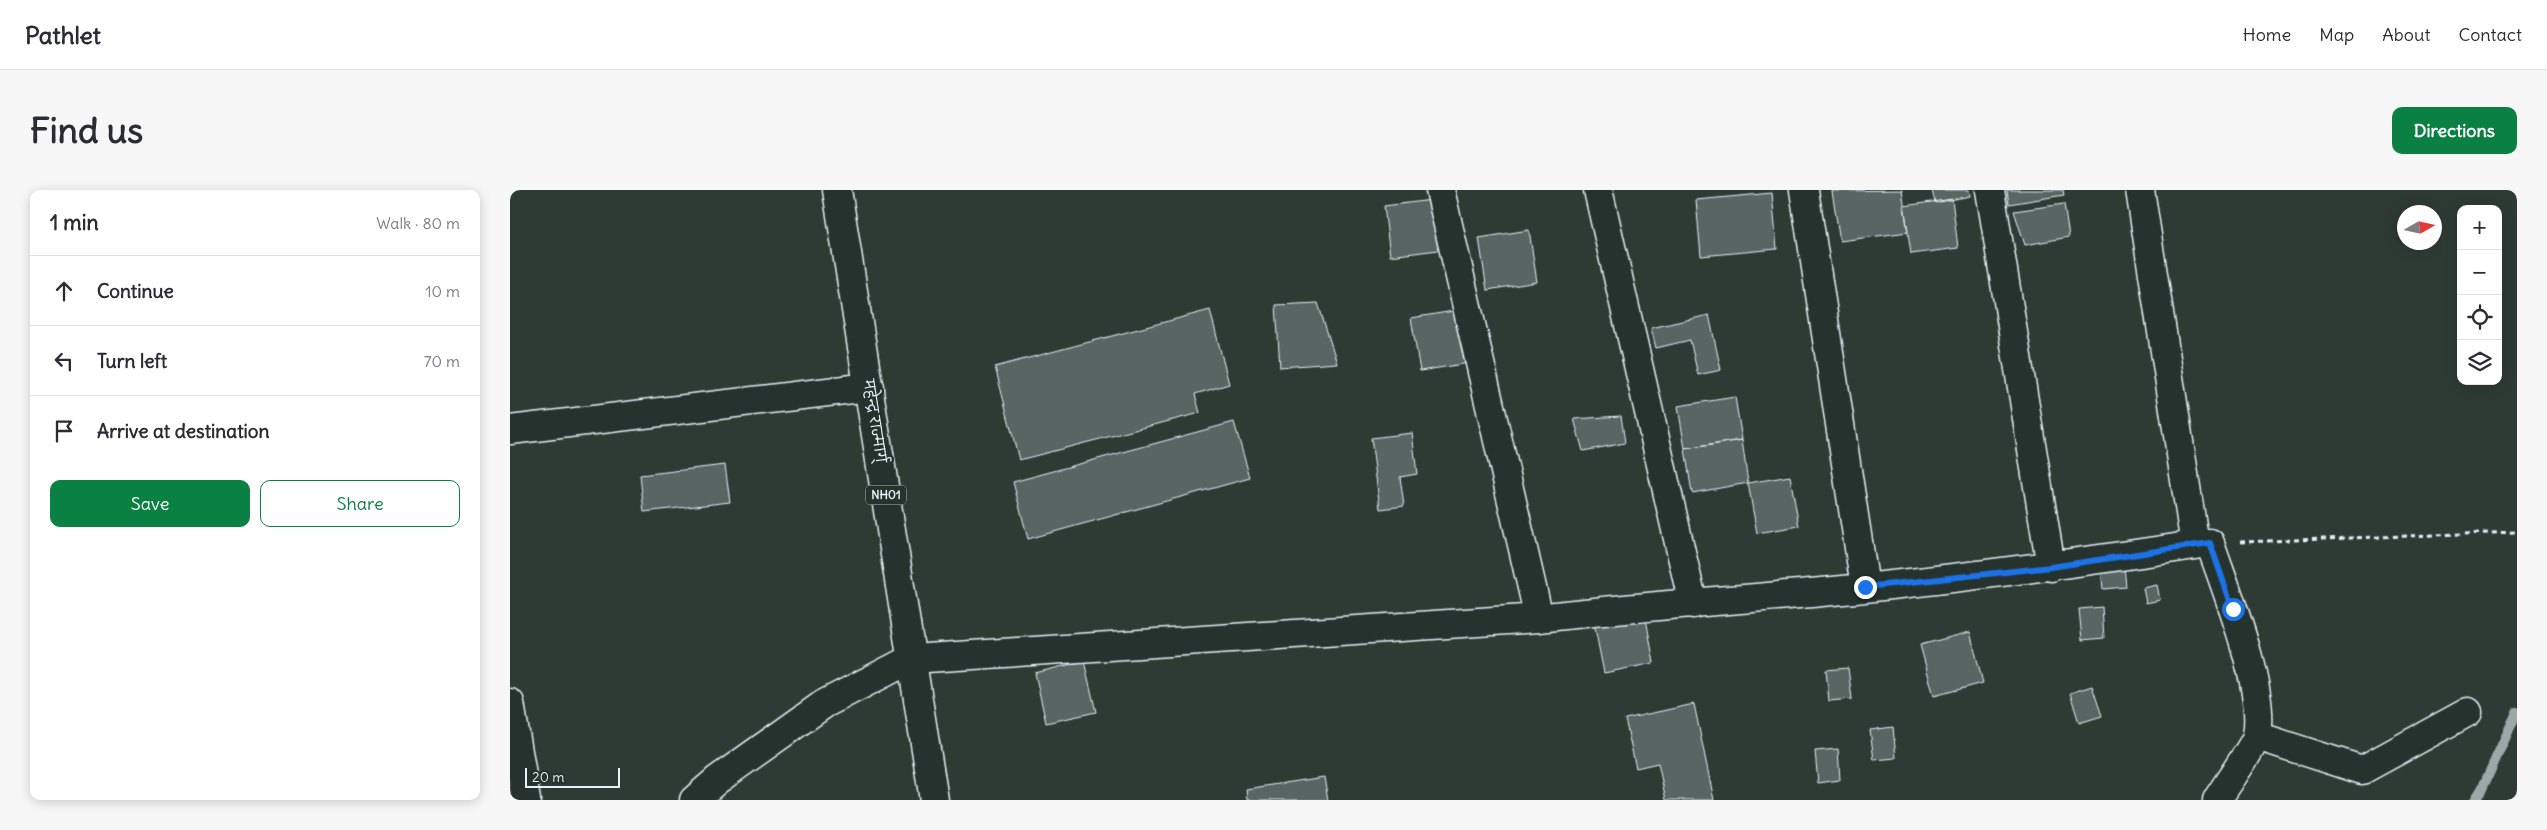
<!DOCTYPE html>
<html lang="en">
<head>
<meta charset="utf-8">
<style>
  body { margin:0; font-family:Delius,"Playpen Sans Deva",sans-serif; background:#f7f7f7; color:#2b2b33 }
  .controls { position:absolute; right:15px; top:15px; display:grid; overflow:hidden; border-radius:10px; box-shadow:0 2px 12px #0003 }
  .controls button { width:45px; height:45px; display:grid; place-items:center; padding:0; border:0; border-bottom:1px solid #e1e1e2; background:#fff; color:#2b2b33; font:25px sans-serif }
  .compass { position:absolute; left:1887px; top:15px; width:45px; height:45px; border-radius:50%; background:#fff; box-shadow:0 2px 12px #0003; rotate:81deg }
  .scale { position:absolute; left:15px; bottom:12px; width:95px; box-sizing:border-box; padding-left:5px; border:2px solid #e8f1f8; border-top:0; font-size:14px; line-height:18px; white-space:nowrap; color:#e8f1f8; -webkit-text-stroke:4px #26332d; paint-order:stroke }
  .stop { position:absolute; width:15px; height:15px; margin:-11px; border:4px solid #1a73e8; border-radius:50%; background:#fff }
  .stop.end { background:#1a73e8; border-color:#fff; box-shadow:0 1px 5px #0008 }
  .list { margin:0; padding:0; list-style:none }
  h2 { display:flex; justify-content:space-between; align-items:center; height:65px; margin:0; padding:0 20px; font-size:21px }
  h2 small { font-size:16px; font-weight:400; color:#7c7c81 }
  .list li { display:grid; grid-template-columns:32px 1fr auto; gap:15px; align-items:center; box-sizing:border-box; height:70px; padding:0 20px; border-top:1px solid #e1e1e2 }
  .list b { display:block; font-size:19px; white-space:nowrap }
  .list em { font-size:16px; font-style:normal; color:#7c7c81 }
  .actions { display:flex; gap:10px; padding:15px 20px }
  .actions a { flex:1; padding:11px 0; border:1px solid #0b8043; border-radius:10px; text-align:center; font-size:18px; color:#0b8043 }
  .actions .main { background:#0b8043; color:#fff }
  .icon { flex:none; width:28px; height:28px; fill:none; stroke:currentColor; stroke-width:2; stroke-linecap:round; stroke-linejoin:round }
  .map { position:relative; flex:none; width:2007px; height:610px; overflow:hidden; border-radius:10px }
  header { display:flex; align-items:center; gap:30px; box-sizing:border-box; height:70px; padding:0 25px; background:#fff; border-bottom:1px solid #e1e1e2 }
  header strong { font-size:24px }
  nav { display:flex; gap:28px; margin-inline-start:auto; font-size:18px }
  .intro { display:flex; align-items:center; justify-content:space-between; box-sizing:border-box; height:120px; padding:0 30px }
  h1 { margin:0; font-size:35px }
  .button { padding:12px 22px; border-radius:10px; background:#0b8043; color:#fff; font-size:18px; font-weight:700 }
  main { display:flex; gap:30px; padding:0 30px }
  aside { flex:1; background:#fff; border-radius:10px; box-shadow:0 2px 12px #0003 }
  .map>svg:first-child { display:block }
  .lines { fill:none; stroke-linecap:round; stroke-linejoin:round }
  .stream { stroke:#9da8a9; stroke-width:10 }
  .building { fill:#596563; stroke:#e8f1f8 }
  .street-casing { stroke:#e8f1f8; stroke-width:31 }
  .highway-casing { stroke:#e8f1f8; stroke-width:31 }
  .path { stroke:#e8f1f8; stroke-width:3; stroke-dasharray:5 4; stroke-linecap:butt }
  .street { stroke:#26332d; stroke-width:28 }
  .highway { stroke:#26332d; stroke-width:28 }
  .route { stroke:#1a73e8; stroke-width:6 }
  .labels { text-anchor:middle; stroke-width:5; stroke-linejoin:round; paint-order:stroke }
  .shield { fill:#26332d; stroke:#aeb8bb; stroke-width:1 }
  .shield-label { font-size:12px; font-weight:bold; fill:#e8f1f8 }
  .street-label { font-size:14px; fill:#e8f1f8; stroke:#26332d }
</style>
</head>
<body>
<header>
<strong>Pathlet</strong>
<nav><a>Home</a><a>Map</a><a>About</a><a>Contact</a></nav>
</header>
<div class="intro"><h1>Find us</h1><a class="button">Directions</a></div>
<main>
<aside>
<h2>1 min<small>Walk · 80 m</small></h2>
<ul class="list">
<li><svg class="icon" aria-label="ahead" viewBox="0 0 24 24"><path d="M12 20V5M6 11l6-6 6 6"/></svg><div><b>Continue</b></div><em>10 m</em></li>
<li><svg class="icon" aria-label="left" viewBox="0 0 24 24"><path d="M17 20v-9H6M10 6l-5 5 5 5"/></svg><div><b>Turn left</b></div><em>70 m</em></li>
<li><svg class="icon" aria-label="arrive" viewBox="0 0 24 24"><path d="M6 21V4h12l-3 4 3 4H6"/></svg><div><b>Arrive at destination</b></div></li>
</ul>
<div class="actions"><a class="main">Save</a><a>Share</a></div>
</aside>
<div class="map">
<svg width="2007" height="610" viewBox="0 0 2007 610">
  <rect width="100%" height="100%" fill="#2e3b35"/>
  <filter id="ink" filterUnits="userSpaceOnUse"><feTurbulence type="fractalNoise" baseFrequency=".02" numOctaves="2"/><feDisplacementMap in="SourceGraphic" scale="10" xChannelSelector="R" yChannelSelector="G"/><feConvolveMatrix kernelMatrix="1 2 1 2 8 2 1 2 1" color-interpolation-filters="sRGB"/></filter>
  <g filter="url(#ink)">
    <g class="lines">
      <path class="stream" d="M1965,610L1972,599L2007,522"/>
    </g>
    <path class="building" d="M1392,0L1398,42L1330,51L1322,1Z
      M1422,0H1459L1460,6L1425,13Z
      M1497,0H1553L1554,5L1499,14Z
      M1262,3L1267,59L1191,66L1186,10Z
      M1442,9L1448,58L1401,64L1394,16Z
      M922,10L928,60L880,66L874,16Z
      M1554,14L1559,47L1515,55L1504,21Z
      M1019,40L1027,92L977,100L969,48Z
      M808,113L827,173L770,177L766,115Z
      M700,120L719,194L685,204L690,223L509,270L485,177Z
      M950,120L959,173L910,181L901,128Z
      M1199,125L1211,180L1188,185L1180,150L1146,158L1141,138Z
      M1225,207L1232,250L1175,259L1168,216Z
      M1111,226L1115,253L1073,261L1064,229Z
      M724,232L740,288L518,349L503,292Z
      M902,243L907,284L890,287L894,316L870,319L861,248Z
      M1232,250L1238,293L1182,303L1175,259Z
      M215,275L220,312L134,322L130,285Z
      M1280,286L1289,336L1247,343L1238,293Z
      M1613,366L1616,397L1593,399L1590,368Z
      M1647,395L1650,410L1636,413L1633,398Z
      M1592,417L1594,448L1572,450L1569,419Z
      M1135,423L1144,473L1094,483L1084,433Z
      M1460,442L1473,493L1424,506L1410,455Z
      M574,471L586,522L536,533L525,483Z
      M1338,478L1342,509L1319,511L1316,480Z
      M1582,496L1592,526L1569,533L1560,503Z
      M1184,514L1204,610H1156L1148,573L1126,578L1115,529Z
      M1383,537L1386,568L1364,570L1360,540Z
      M1328,559L1330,590L1308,593L1305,561Z
      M814,587L818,610H737L736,599Z"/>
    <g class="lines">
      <g class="street-casing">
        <path id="street" d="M930,0L1029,428
          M1088,0L1183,414
          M1294,0L1355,397
          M1480,0L1541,377
          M0,240L359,197
          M1700,353C1716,400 1756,498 1747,545C1745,555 1714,598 1707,610
          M0,513L16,610
          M1747,546L1852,580L1958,522
          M184,610L207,590L314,514L401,469L1029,428C1137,415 1246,409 1354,398C1465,386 1575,372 1685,355L1630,0"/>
      </g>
      <g class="highway-casing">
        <path id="highway" d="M327,0L424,610"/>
      </g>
      <path class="path" d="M1730,352L2007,342"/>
      <use href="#street" class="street"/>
      <use href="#highway" class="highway"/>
    </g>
  </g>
  <g class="lines" filter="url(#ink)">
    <path class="route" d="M1355,397L1541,377L1700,353L1723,419"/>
  </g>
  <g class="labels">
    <rect class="shield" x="356" y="295.5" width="40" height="19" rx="4"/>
    <g class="shield-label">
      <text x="376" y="309">NH01</text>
    </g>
    <g class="street-label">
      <text transform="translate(365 231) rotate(81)" y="5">महेन्द्र राज्मार्ग्</text>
    </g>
  </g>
</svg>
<div class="controls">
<button>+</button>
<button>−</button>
<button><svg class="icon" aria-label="locate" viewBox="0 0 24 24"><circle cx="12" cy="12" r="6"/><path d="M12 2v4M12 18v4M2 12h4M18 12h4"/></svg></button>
<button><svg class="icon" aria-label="layers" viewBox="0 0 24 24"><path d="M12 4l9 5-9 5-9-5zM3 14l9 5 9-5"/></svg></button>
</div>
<svg class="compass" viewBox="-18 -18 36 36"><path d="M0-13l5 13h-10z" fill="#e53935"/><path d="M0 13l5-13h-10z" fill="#7c7c81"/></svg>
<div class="scale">20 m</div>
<div class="stop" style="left:1723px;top:419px"></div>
<div class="stop end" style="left:1355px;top:397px"></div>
</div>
</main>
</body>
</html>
